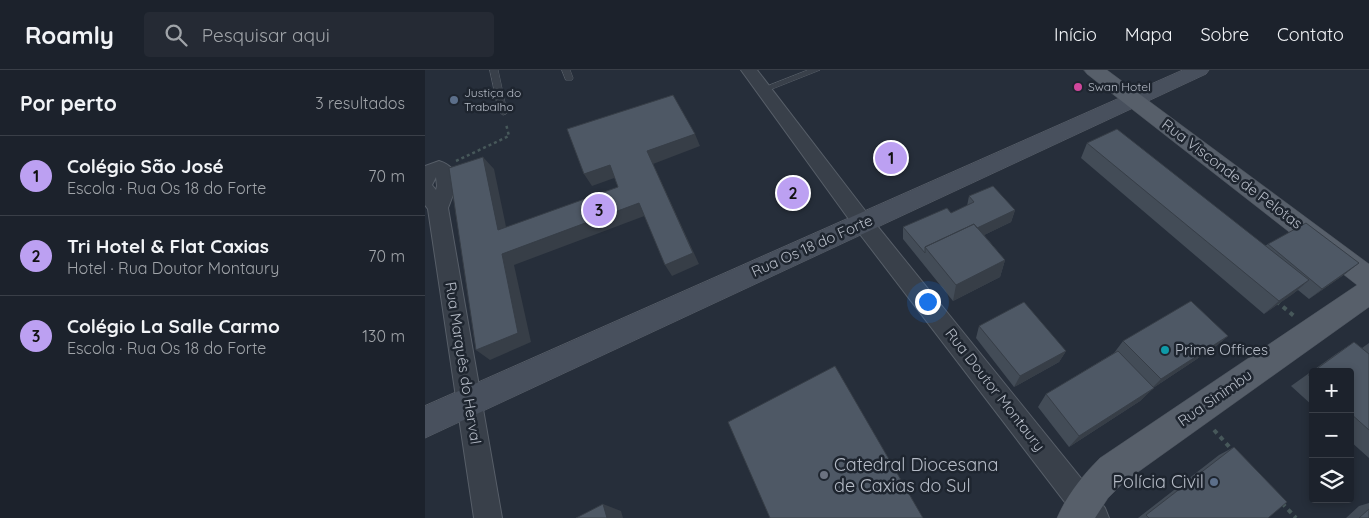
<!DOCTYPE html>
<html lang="pt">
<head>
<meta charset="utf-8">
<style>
  body { margin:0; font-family:Quicksand,sans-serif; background:#252a34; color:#f1f3f6 }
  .controls { position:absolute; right:15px; bottom:15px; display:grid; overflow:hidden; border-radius:5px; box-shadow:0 2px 8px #0003 }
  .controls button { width:45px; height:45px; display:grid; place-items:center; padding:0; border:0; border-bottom:1px solid #3a3f48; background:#1c222c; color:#f1f3f6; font:25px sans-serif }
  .you { position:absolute; left:502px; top:231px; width:18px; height:18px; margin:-12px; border:4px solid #fff; border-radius:50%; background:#1a73e8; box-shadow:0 0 0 8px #1a73e833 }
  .badge { display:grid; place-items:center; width:32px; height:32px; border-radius:50%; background:#bca0f2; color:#111; font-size:16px; font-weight:700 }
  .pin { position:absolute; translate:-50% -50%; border:2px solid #fff; box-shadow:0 1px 5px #0006 }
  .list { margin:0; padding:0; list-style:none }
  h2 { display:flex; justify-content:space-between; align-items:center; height:65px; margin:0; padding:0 20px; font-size:21px }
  h2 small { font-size:16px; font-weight:400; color:#a0a4a9 }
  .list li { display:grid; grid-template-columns:32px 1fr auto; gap:15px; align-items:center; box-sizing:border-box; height:80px; padding:0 20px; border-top:1px solid #3a3f48 }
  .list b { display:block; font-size:19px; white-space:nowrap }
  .list p { margin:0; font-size:16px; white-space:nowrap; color:#a0a4a9 }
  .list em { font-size:16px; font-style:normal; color:#a0a4a9 }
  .icon { flex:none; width:28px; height:28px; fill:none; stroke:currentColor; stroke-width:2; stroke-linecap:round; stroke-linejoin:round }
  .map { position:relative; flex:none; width:944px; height:448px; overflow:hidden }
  header { display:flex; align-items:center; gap:30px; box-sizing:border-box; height:70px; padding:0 25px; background:#1c222c; border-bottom:1px solid #3a3f48 }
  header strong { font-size:24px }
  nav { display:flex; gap:28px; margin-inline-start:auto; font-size:18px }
  .search { width:350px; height:45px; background:#252a34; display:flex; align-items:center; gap:12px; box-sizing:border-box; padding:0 18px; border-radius:5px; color:#a0a4a9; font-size:19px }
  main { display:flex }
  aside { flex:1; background:#1c222c }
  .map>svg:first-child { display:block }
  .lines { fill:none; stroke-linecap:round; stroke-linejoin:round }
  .lane-casing { stroke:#575e68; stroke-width:1 }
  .street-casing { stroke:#575e68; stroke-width:2 }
  .secondary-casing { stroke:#575e68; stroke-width:1 }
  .primary-casing { stroke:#424953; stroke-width:1 }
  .path-far1 { stroke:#47585a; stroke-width:2.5; stroke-dasharray:3 3; stroke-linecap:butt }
  .path { stroke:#47585a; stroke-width:4; stroke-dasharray:4.5 4.5; stroke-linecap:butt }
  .lane { fill:#39404a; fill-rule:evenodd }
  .street { fill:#39404a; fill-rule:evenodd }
  .secondary { fill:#48505d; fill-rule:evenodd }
  .primary { fill:#575f6a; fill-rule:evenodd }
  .wall { fill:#434c57 }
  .shaded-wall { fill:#373e47 }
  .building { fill:#4e5865; stroke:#373e47 }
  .hotel-dot { fill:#d1479c; stroke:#1e252f; stroke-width:2 }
  .service-dot { fill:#5c6f8a; stroke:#1e252f; stroke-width:2 }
  .culture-dot { fill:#0f9aa8; stroke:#1e252f; stroke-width:2 }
  .worship-dot { fill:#6b7280; stroke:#1e252f; stroke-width:2 }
  .labels { text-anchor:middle; stroke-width:5; stroke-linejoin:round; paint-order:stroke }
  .far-poi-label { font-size:12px; fill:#b5bbc6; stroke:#1e252f; text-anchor:start }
  .street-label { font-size:15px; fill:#b5bbc6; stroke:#1e252f }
  .poi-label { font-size:15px; fill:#b5bbc6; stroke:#1e252f; text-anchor:start }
  .near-poi-label { font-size:18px; fill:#b5bbc6; stroke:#1e252f; text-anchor:start }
</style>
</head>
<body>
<header>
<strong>Roamly</strong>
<div class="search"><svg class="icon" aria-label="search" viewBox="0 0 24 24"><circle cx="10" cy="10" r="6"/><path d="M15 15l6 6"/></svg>Pesquisar aqui</div>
<nav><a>Início</a><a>Mapa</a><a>Sobre</a><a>Contato</a></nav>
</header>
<main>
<aside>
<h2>Por perto<small>3 resultados</small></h2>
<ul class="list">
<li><span class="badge">1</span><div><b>Colégio São José</b><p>Escola · Rua Os 18 do Forte</p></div><em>70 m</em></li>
<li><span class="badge">2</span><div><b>Tri Hotel &amp; Flat Caxias</b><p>Hotel · Rua Doutor Montaury</p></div><em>70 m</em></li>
<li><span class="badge">3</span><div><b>Colégio La Salle Carmo</b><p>Escola · Rua Os 18 do Forte</p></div><em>130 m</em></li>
</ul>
</aside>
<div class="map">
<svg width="944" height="448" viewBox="0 0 944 448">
  <rect width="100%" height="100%" fill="#262e3a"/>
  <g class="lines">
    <g class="lane-casing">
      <path id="lane" d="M65,0H73L82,42L81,44L78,45L74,42Z
        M137,0H145L148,8L147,10H141Z
        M383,0H395L342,21H336L335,19Z"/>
    </g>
    <g class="street-casing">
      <path id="street" d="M316,0H332L445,147L680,438L684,448H652L431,159Z
        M14,91C40,99 30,120 23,138L77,448H49L3,139L0,135V96ZM11,107L12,116L11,120L7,115Z"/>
    </g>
    <g class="secondary-casing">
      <path id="secondary" d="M758,0H784L781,4L0,368V336Z"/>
    </g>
    <g class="primary-casing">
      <path id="primary" d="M659,0H682L944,194V237L699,412L683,428L670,448H632C642,425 657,406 675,388L932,215L662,4Z"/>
    </g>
    <path class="path-far1" d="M31,91L84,66L81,54"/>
    <path class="path" d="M851,231L869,246
      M789,360L808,381
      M857,433L871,448"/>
    <use href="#lane" class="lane"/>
    <use href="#street" class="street"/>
    <use href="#secondary" class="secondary"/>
    <use href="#primary" class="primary"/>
  </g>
  <path class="wall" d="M662,73L840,176L843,174L934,193L920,204L884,229L873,220L839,244L656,88Z
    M544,126L590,140L586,152L559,165L580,190L575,207L528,231L478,169V157L526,143L542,136Z
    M554,256L641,281L634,292L589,317L551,268Z
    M803,266L790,277L728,318L715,331L644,377L613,337L621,324L689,283L698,271Z
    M929,272L937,278L944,273V388L925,371V302H888V336L866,316L911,284Z
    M809,377L843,448H713L794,385Z
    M944,433V448H921L934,436Z"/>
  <path class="shaded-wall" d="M270,64L275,76L228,94L274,194L247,206L240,195L222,81Z
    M58,87L69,99L84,171L73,160Z
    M185,95L192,107L167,116L159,104Z
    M214,133L222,145L89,195L106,272L65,290L51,280L77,184Z
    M590,140L586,152L510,189L503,181Z
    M580,190L575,207L528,231L531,215Z
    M934,193L920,204L884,229L897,219Z
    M884,210L868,224L839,244L854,231Z
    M803,266L790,277L725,320L736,309Z
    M641,281L634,292L589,317L595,306Z
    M729,318L715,331L644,377L654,366Z
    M178,434L196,441L198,448H182Z"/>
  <path class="building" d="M248,25L270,64L222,81L268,183L240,195L214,133L77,184L93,263L51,280L24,98L58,87L73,160L193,117L185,95L159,104L142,59Z
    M692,59L884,210L854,231L662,73Z
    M568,116L590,140L552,158L549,154L500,177V183L478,157L522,138L526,143L549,132L544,126Z
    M881,153L934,193L897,219L843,174Z
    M549,154L580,190L531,215L500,177Z
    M766,231L803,266L736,309L698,271Z
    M599,232L641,281L595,306L554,256Z
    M929,272L944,284V360L925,343V302H888V309L883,305Z
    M693,281L729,318L654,366L621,324Z
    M410,296L498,448H345L303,352Z
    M809,377L862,432L843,448H724L721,445Z
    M178,434L182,448H151Z
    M944,439V448H934Z"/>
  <circle class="hotel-dot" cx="653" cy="17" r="5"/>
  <g class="service-dot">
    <circle cx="29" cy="30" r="5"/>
    <circle cx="789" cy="412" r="5"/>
  </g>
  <circle class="culture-dot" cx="740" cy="280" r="5"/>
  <circle class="worship-dot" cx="399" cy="405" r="5"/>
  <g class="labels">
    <g class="far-poi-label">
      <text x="663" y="21">Swan Hotel</text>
      <text x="39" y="27">Justiça do<tspan x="39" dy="14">Trabalho</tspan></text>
    </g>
    <g class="street-label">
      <text transform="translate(807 104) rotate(37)" y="5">Rua Visconde de Pelotas</text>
      <text transform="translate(387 176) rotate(-24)" y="5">Rua Os 18 do Forte</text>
      <text transform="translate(38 293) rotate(81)" y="5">Rua Marquês do Herval</text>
      <text transform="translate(570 320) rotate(52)" y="5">Rua Doutor Montaury</text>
      <text transform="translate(790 328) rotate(-35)" y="5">Rua Sinimbu</text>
    </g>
    <g class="poi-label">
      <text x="750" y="285">Prime Offices</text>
    </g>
    <g class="near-poi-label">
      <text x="409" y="401">Catedral Diocesana<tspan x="409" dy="21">de Caxias do Sul</tspan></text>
      <text x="779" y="418" text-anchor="end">Polícia Civil</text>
    </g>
  </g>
</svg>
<div class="controls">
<button>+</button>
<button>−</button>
<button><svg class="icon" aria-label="layers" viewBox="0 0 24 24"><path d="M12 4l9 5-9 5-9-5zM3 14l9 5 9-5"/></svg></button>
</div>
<div class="you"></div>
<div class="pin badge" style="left:466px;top:88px">1</div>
<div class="pin badge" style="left:368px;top:123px">2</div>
<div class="pin badge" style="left:174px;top:140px">3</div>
</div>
</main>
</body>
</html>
